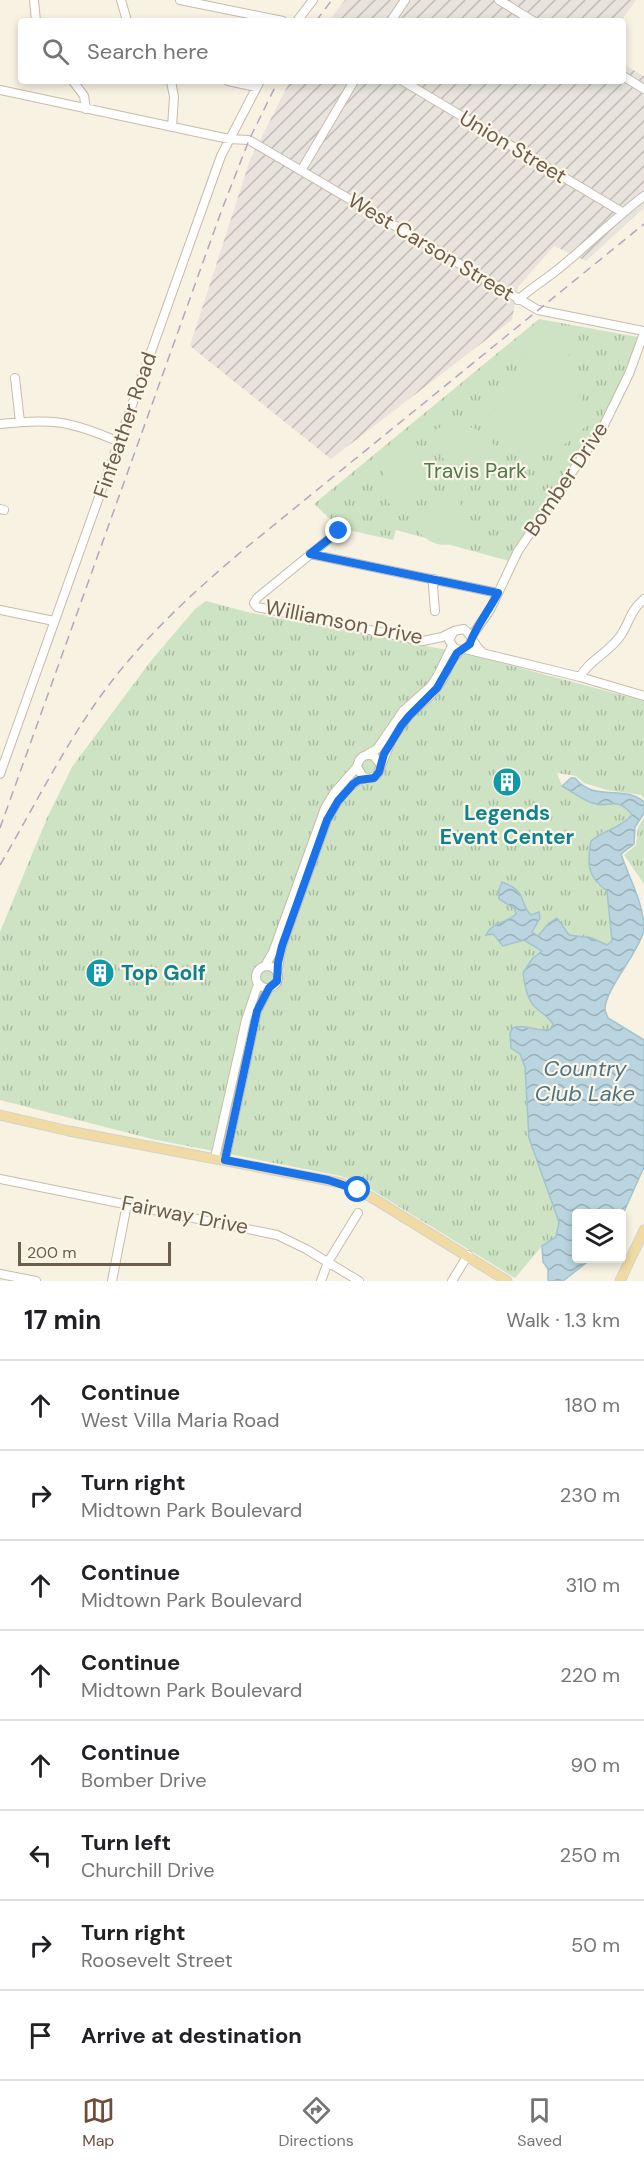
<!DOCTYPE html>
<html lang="en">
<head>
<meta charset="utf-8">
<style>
  body { margin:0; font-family:"DM Sans",sans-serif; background:#f2f2f2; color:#202124 }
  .controls { position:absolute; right:18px; bottom:18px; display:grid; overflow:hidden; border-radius:6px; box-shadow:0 3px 9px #0003 }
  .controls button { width:54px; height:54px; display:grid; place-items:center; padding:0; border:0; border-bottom:2px solid #e0e0e0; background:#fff; color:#202124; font:30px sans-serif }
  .scale { position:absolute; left:18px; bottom:15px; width:153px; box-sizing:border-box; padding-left:6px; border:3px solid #6c5c4c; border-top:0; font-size:16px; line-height:21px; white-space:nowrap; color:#6c5c4c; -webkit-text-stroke:4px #fcf6e8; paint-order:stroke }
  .stop { position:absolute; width:18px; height:18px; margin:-14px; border:4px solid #1a73e8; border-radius:50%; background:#fff }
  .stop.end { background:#1a73e8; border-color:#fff; box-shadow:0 2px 6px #0008 }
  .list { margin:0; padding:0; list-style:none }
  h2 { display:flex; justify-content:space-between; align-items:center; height:78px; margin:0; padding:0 24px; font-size:26px }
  h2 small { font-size:20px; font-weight:400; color:#757577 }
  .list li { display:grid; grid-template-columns:39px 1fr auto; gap:18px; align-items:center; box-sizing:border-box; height:90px; padding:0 24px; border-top:2px solid #e0e0e0 }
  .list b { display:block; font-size:22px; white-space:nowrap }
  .list p { margin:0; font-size:20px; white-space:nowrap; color:#757577 }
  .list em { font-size:20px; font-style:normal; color:#757577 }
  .icon { flex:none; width:33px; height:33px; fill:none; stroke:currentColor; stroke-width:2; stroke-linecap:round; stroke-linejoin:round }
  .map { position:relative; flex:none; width:644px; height:1281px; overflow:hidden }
  .search { position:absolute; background:#fff; box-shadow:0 3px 9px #0003; left:18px; right:18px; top:18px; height:66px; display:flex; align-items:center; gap:15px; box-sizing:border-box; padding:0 21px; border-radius:6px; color:#757577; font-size:22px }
  .sheet { height:798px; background:#fff }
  nav { display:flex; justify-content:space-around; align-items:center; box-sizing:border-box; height:84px; border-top:2px solid #e0e0e0; background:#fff; font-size:16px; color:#757577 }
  nav a { display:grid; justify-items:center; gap:3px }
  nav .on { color:#714c3b }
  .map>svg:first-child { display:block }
  .industrial { fill:url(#industrial-furrows) }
  .grass { fill:url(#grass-tufts) }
  .garden { fill:#cde3c3 }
  .water { fill:url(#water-waves); stroke:#a2c3cf; stroke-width:1.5 }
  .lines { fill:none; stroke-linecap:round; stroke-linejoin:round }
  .minor-casing { stroke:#c7bbab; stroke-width:10 }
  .major-casing { stroke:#d6d1cd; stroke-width:11 }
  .minor { stroke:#fff; stroke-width:8 }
  .major { stroke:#efdba3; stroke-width:9 }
  .rail { stroke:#b6a4bf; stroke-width:1.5; stroke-dasharray:9 6; stroke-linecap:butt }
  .route { stroke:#1a73e8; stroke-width:8 }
  .labels { text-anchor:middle; stroke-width:4.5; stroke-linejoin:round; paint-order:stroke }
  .street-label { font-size:21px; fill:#6c5c4c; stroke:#fcf6e8 }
  .park-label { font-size:21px; fill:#527749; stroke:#fcf6e8 }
  .culture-label { font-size:21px; font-weight:bold; fill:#0d838f; stroke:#fcf6e8 }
  .water-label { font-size:22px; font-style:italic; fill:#4d7483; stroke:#fcf6e8 }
</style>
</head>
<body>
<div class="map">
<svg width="644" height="1281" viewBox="0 0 644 1281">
  <defs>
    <pattern id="industrial-furrows" width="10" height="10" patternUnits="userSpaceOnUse" patternTransform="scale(1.5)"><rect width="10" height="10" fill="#e8e4dd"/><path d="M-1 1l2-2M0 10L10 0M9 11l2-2" fill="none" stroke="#c0bcb5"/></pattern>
    <pattern id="grass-tufts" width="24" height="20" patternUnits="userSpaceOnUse" patternTransform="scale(1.5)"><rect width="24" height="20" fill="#cde3c3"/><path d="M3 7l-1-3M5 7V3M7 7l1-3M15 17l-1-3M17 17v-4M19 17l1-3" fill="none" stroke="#aabba1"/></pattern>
    <pattern id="water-waves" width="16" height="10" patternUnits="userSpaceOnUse" patternTransform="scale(1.5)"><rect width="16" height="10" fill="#bad5df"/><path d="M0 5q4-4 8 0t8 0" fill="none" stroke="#9bb0b7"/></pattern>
  </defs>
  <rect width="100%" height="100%" fill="#f8f2e3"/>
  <path class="industrial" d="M345,0H636L621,21H329Z
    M623,64L644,76V208L586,261L554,246L518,287L512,320L331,459L190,346L250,160L290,81H623Z"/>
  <path class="grass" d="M539,319L638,337L626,374L600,426L509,561L396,530L393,540L340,528L314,504Z
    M206,601L247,612L468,654L644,701V799L641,795L607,790L584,783L576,776L557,773L562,786L593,804L613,803L625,806L632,815L619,827L601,833L597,884L607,891L613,941L607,945L600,941L569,935L563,925L536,946L542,951L532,959L523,973C525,984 526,998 534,1007C541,1013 548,1016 553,1024L551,1029L545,1031L535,1030L511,1048L520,1054L525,1067L529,1138L559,1222L556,1237L542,1246L515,1278L367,1187L341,1176L152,1139L0,1100V932L47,818L72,767L150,662L195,609Z
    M644,818V884L624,855L636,845L638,827Z"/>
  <path class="garden" d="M544,323L552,327L572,352L559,364L567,374L593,420L552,455H523L487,412L511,379L533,359L530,360L523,352L535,341L530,335Z
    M448,424C472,426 485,429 497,450L457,476L453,475L428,433Z
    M408,437L411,438L436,478L435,482L392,508C375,481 384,455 408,437Z
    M449,491L453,492L476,530L474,538C441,549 432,549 409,521L412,514Z"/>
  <path class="water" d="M571,778H575C595,803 624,784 644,802V813L635,827L634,844L621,854C629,878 644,903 644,930C639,953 605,989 605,1009C605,1012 607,1015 608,1018L644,1040V1167L622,1216V1214H576V1258L591,1259L563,1281H548V1269L543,1262L542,1246L556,1237L559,1222L529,1138L525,1067L520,1054L511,1048L510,1033L513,1028C525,1023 537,1033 551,1029L553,1024C548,1016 541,1013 535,1007C526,998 525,984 523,973L532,959L542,951L524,940L503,946L493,934L486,935C493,921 508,923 516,914L515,909L499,899V890L502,882C529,892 518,902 531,915L539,912L540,918L532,932L538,936L549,923L557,918L569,935L592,938L607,945L612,941L607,891C587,877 587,864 591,841C604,830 621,828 632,815C617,795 609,809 592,803C582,800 571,791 562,786Z"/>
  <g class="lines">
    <g class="minor-casing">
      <path id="minor" d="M34,0L36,21
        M121,0L127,21
        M180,0L283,21
        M499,0L533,21
        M297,21L313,0
        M391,21L405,0
        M623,76L644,89
        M73,81L84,96L86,109
        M171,81L174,97L172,127
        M228,81L256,87
        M403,81L622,212
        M0,90L229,139L249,140L538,310L644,331
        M302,169L354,81
        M518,300C532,287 548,278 562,266C590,243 615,218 644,196
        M15,378L20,422
        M0,424C52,418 71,421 119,442
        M0,509L4,510
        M339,531L257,598L254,603L257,607L423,641L442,637L454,631
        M310,554L498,593
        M434,579L433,586L435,611
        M0,610L54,621
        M471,637L490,610L518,551L603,427L629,374L644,333
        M471,641C469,649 462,652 454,648L449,640L454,631L464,629C471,634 473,644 482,652
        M465,649L580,677L644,696
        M580,677C589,660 610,652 621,635C630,621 630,611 644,599
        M368,754L377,749L403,711L431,686L438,675L452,646
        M381,765L374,756C365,753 359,757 357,767L363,777L370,778L377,775L392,739L409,715L432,694L443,679L452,659L461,650
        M0,774L221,156L260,81
        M256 977a11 11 0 1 1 22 0a11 11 0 1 1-22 0Z
        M265,966L273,952L325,808L334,793L357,767
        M277,973L282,946L327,820C336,804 347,782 366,778
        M215,1158L246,1020L258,984
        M225,1160L257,1011L269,988
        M0,1179L277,1235L306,1249L359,1281
        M0,1274L36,1281
        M112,1281L127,1204
        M321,1281L328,1262L358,1213
        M452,1281L468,1255"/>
    </g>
    <g class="major-casing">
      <path id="major" d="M0,1115L69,1131L341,1183L371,1197L507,1281
        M620,1281L644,1230"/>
    </g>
    <use href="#minor" class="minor"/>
    <use href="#major" class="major"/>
    <path class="rail" d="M316,21L332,0
      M0,828L221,212L249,140L278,81
      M0,865C33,809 62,750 100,697C140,641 190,595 242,551L644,224"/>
  </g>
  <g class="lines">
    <path class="route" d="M339,531L310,554L498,593C491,607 472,633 470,644L457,653L437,688L409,716L401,726L384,754L379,772L374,778L359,780L353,784L338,801L327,820L282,946L278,963L277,981L269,988L257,1011L225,1160L328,1180L358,1190"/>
  </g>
  <defs>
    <g id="building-disc" transform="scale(1.5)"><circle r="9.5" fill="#0f9aa8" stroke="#fcf6e8"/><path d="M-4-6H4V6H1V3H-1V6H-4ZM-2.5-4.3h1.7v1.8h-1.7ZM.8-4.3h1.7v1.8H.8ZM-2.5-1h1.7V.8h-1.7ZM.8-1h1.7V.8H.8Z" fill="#fff"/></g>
  </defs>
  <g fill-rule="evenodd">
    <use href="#building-disc" x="507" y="782"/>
    <use href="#building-disc" x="100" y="973"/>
  </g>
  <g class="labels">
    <g class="street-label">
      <text transform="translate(513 147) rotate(31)" y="7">Union Street</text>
      <text transform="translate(431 247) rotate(31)" y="7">West Carson Street</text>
      <text transform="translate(125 425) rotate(-71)" y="7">Finfeather Road</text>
      <text transform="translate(566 479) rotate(-56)" y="7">Bomber Drive</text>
      <text transform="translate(344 622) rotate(11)" y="7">Williamson Drive</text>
      <text transform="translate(185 1215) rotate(11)" y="7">Fairway Drive</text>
    </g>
    <g class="park-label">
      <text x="475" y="478">Travis Park</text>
    </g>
    <g class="culture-label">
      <text x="507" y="820">Legends<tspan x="507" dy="24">Event Center</tspan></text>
      <text x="121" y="980" text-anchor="start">Top Golf</text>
    </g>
    <g class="water-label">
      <text x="585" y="1076">Country<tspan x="585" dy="25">Club Lake</tspan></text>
    </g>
  </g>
</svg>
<div class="controls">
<button><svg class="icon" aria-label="layers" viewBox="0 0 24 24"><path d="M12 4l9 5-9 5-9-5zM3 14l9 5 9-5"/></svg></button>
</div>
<div class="scale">200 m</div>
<div class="stop" style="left:358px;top:1190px"></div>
<div class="stop end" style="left:339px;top:531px"></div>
<div class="search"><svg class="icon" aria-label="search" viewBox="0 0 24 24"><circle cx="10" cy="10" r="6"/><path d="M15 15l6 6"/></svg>Search here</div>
</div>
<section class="sheet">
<h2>17 min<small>Walk · 1.3 km</small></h2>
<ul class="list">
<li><svg class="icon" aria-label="ahead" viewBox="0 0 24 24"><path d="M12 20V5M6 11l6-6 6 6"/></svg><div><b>Continue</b><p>West Villa Maria Road</p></div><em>180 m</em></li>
<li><svg class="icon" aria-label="right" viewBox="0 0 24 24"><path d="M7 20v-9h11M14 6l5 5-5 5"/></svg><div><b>Turn right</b><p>Midtown Park Boulevard</p></div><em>230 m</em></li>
<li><svg class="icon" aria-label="ahead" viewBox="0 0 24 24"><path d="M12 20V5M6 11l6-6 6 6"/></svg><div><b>Continue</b><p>Midtown Park Boulevard</p></div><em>310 m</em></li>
<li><svg class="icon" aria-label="ahead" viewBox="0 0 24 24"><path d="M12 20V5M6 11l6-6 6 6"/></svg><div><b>Continue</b><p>Midtown Park Boulevard</p></div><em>220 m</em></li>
<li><svg class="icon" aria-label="ahead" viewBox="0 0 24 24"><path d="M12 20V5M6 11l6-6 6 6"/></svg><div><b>Continue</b><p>Bomber Drive</p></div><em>90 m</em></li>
<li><svg class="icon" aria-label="left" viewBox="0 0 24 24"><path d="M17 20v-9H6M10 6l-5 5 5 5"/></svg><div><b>Turn left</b><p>Churchill Drive</p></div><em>250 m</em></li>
<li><svg class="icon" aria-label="right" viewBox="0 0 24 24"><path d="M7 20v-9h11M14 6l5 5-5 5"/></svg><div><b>Turn right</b><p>Roosevelt Street</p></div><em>50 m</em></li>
<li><svg class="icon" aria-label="arrive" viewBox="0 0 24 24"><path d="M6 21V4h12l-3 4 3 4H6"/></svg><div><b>Arrive at destination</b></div></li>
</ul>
</section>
<nav>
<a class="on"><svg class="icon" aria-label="map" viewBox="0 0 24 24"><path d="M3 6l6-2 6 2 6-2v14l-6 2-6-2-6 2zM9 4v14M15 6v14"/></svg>Map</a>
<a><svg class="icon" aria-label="directions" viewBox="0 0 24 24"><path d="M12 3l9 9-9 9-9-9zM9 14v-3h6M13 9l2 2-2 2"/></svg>Directions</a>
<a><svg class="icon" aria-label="saved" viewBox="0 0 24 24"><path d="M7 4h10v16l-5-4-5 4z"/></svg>Saved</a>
</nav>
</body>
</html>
